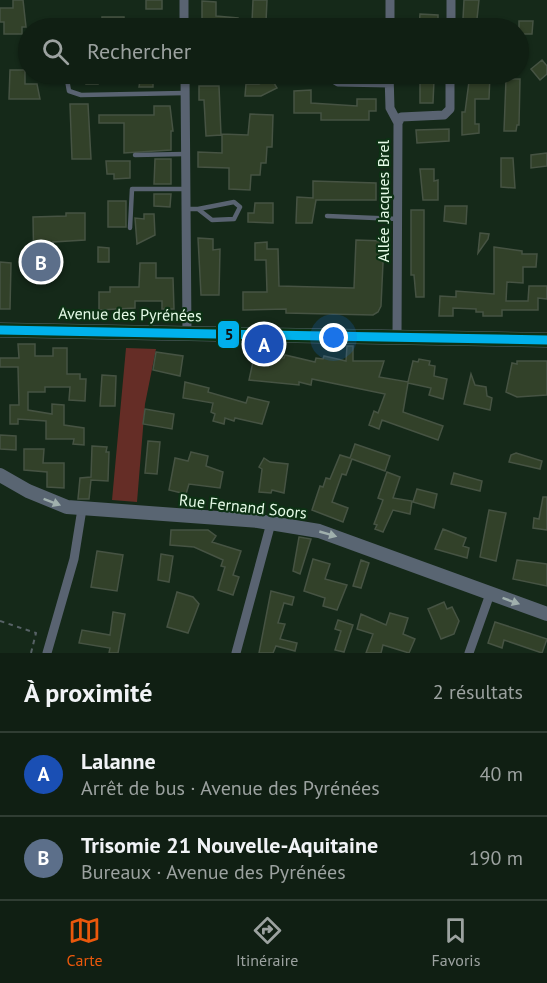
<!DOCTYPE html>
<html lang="fr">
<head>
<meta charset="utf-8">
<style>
  body { margin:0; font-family:"PT Sans",sans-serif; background:#1e2c21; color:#f1f3f6 }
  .you { position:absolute; left:334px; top:338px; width:21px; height:21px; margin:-15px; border:4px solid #fff; border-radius:50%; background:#1a73e8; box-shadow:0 0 0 9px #1a73e833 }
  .badge { display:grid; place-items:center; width:39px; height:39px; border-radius:50%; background:#ea580c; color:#fff; font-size:20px; font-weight:700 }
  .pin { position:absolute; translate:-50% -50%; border:3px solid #fff; box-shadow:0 2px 6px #0006 }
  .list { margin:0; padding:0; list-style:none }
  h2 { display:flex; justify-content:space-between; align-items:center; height:78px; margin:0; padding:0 24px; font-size:26px }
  h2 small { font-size:20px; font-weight:400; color:#9ca2a0 }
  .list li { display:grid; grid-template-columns:39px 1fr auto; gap:18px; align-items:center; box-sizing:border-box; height:84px; padding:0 24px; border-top:2px solid #303d33 }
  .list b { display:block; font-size:22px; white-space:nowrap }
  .list p { margin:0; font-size:20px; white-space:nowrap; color:#9ca2a0 }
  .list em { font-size:20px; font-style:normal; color:#9ca2a0 }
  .icon { flex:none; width:33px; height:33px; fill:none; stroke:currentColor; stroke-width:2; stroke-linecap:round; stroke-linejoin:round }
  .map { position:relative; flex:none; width:547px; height:653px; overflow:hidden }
  .search { position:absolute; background:#101f13; box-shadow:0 2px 4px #0004; left:18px; right:18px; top:18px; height:66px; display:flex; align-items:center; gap:15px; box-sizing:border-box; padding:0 21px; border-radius:33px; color:#9ca2a0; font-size:22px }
  .sheet { height:246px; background:#101f13 }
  nav { display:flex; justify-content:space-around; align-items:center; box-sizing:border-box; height:84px; border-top:2px solid #303d33; background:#101f13; font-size:16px; color:#9ca2a0 }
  nav a { display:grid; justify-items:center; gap:3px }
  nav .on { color:#ea580c }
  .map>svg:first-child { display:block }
  .green { fill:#652d26 }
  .building { fill:#324129; stroke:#465343; stroke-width:1.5 }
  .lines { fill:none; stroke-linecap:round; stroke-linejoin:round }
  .path { stroke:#576266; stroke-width:2; stroke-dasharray:4.5 4.5; stroke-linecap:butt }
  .lane { stroke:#596371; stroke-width:4.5 }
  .street { stroke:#596371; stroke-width:9 }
  .secondary { stroke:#596572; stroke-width:14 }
  .primary { stroke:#56636b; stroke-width:15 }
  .bus-1-casing { stroke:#0d3114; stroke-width:14 }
  .bus-1 { stroke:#00b1eb; stroke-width:9 }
  .oneway { fill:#a0b0ad }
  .labels { text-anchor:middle; stroke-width:4.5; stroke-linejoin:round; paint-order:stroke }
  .street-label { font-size:16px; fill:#e6fbe8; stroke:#0d3114 }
  .line-badge { stroke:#0d3114; stroke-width:2 }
  .pale-badge-label { font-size:16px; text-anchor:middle; font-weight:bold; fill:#111 }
</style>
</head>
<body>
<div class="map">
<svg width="547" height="653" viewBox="0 0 547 653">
  <rect width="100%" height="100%" fill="#152919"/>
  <path class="green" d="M126,348L156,349L145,404L137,502L112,500Z"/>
  <path class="building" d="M13,0H23L26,27H22V34H4V22H0V8H13Z
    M146,0H162V9H146Z
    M253,0H267L266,22H252Z
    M464,0H479L477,19H463Z
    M202,1L216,2V16L238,18V27H202Z
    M420,14L438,15V28H419Z
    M102,17H124V26L102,27Z
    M519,21H533L532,34H519Z
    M542,60L547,66V74L540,80L531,69Z
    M10,70H25V84H37L40,99H9Z
    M86,74H98V84H86Z
    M141,74H153V87H139Z
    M470,74H490L489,99H475V124H479V133L462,135V112H465Z
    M271,78L277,88L261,96H245L246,84H259Z
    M506,79H520L519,125H517L516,131H504Z
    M420,80H434L433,103H420Z
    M199,86H219L221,135L206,136L204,100H199Z
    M311,90V103L357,106V99H376V111H369V120H321V113H294V91Z
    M70,104H88L91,159H72Z
    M154,106H170L173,131H171V150L124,153V123H99V115H154Z
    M250,114L273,115L272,147H267L266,163H261L260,175H251L250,190L229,189V168L198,167V152L222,153V134L248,135Z
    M449,129V141L417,143L416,130Z
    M547,153V166L531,168V155Z
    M501,158H513L515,188L501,187Z
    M155,159H171V184H154Z
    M106,161H130V178L114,179V174H107Z
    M420,169H434V181L438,180V200H423Z
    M313,181L376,183V200H316L312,223H296L297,197L313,198Z
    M154,194H171L170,207L154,206Z
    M108,201H126V227H108Z
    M255,203H273V223L248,222V213H254Z
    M445,206H467L466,224L444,221Z
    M411,210H424V297H416L414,275H411Z
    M66,213H85V240L53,242V249H49V274H34L33,217L66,216Z
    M144,214H154L155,235L137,244L135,218L144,219Z
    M480,233L489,234L488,239L478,253Z
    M198,238L213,239V250L220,249L219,295H201Z
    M356,240L384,241L381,306L378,312L373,315L286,313V309L243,310V292H267L266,260H255V243L267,242V249H278L279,286L354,288Z
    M98,247L109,248V262H98Z
    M494,247L522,251V254H537L536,267H523V283L507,282L506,301H528L529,286H547V299L538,298V310H502V316H483V312H476V309L453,308V316H439L440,296L456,297V291L494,294Z
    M0,262L11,263L10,309H0Z
    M140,263H156V278H173L174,309H162V301H135V308L99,310V292H110V287H139Z
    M18,344H35V356H53V348H67V374H80V379H86L85,401L69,400L70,387H45V392H28V410L52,414V404L64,405V425L84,428V445L73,444L74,439H46V421L18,419V424H10V405H19L18,367H0V358H19Z
    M347,346H353V361H384L379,377L408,382L413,361L418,362L419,359L430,361L429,365L435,366L434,376L447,379L443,399L429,395L431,388L408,383L403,412L443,426L438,440L382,420L379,429L369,425L374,411L378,413L385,394L312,379L311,385L299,382V385L249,380L254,357L284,358L285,355L315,362L316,358L323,359L324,356L346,361Z
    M156,352L183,356L180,376L153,370Z
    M517,361H547V395L517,397L506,392L512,363L517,364Z
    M471,374L475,385L486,387L487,396L492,398L490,410L464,404Z
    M102,375L116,376L115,406H100Z
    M185,382L209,388L208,392L246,403L248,397L269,402L262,424L235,418L234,421L225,418L224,424L213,421L215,414L211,412L213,403L183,398Z
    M145,409L174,414L172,429L143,424Z
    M0,435L16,436V450L0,449Z
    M148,441L160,442L157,474L145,473Z
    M355,444L390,456L385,471L352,459L346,475L342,474L332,502L348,508L343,522L312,510L320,486L323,487L326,478L330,479L340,455L350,458Z
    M92,446L107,447L106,452H109L108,481L91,480L89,499H78L80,478L91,477Z
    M24,449H44L43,463H64V488L47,487V472L24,470Z
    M191,452L208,456L206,466L223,472L220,488L189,484L186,494L169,490L175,458L188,461Z
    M516,453L542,461L540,469L509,462L511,455Z
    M264,458L270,462L288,464L284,493L272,490L271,493L259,492L262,469L259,467Z
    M387,472L400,477L393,498L412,501L410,514L393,510L383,532L375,529L377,525L374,524L383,500L378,498Z
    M454,473L482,481L480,491L451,484Z
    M417,489L437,494L434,508L413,502Z
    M543,497H547V530L533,528L534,518L539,519Z
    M489,510L506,513L496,561L480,557Z
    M443,529L466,538L463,546L469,548L467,558L435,549Z
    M171,530H208L216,536L212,542L241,551L233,575L239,577L233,595L218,590L225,567L221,566L223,560L194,547L170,545Z
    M299,537L311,539L300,574L293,571Z
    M97,551L123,555L117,591L91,587Z
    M161,554L173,556L169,582L158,580Z
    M313,559L330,564L325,579L347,585L337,610L323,606L325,598L304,591Z
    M361,560L369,563L361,588L353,586Z
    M517,560L547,564V586L513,579Z
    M271,591L294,597L292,605L284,603L278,623L285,624L280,639L297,643L295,651L276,646L273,653H259Z
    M177,592L193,597L199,604L188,633L167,627Z
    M444,602L447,609L452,607L459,621L454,634L441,639L428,609Z
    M113,612L125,614L118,653H109L110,648L79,643L82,630L110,635Z
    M390,613L408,618L403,634L415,639L409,653L383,645L381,653H366L373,634L357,629L361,614L386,625Z
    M338,620L353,625L344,652L335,650L341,631L335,629Z
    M495,622L547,639L542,653L504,640L502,648L488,643Z"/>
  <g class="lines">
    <path class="path" d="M0,621L36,633L31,653"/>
    <path class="lane" d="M66,74L69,91L81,95L185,93
      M135,155L185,154
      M186,209H198L212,220L234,219L240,207L234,202L198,209
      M327,216L399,219
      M130,228L132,189H186"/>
    <path class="street" d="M184,0V28
      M390,28V0
      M451,28V0
      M185,74L187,333
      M389,74L390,108L398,123
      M330,77L338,82L389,83
      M397,337L398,123L401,117L444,115L450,109V74
      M47,653L74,559L82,509
      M236,653L271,523
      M469,653L490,594"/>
    <path class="secondary" d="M0,475L28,491L67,507L258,521L319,531L547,614"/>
    <path class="primary" d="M0,330L547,340"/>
    <g class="bus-1-casing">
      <path id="bus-1" d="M0,330L547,340"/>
    </g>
    <use href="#bus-1" class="bus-1"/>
  </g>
  <defs><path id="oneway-solid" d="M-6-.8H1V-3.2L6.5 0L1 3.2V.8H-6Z" transform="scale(1.5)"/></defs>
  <g class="oneway">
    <use href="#oneway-solid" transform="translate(52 502) rotate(21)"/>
    <use href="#oneway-solid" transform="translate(328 534) rotate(16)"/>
    <use href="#oneway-solid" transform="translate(511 601) rotate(20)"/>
  </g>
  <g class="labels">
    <g class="street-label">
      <text transform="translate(383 201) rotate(-90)" y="6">Allée Jacques Brel</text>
      <text transform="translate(130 314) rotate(1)" y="6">Avenue des Pyrénées</text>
      <text transform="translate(243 506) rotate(6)" y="6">Rue Fernand Soors</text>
    </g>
  </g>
  <rect class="line-badge" x="217" y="320" width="23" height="29" rx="6" fill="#00b1eb"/>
  <g class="pale-badge-label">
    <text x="229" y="340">5</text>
  </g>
</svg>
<div class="you"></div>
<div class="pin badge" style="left:264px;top:344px;background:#1a4fb4">A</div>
<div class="pin badge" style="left:41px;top:262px;background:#5c6f8a">B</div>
<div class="search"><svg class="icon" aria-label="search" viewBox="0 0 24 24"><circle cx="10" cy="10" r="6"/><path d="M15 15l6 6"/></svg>Rechercher</div>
</div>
<section class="sheet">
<h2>À proximité<small>2 résultats</small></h2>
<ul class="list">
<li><span class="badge" style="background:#1a4fb4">A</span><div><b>Lalanne</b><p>Arrêt de bus · Avenue des Pyrénées</p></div><em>40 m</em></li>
<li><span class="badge" style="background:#5c6f8a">B</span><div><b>Trisomie 21 Nouvelle-Aquitaine</b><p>Bureaux · Avenue des Pyrénées</p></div><em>190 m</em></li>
</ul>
</section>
<nav>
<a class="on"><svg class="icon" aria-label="map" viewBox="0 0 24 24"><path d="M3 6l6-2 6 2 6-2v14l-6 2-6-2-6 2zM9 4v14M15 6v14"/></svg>Carte</a>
<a><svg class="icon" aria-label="directions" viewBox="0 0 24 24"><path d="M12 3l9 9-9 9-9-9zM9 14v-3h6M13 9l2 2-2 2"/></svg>Itinéraire</a>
<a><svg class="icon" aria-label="saved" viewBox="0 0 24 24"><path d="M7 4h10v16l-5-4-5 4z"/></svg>Favoris</a>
</nav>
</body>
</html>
